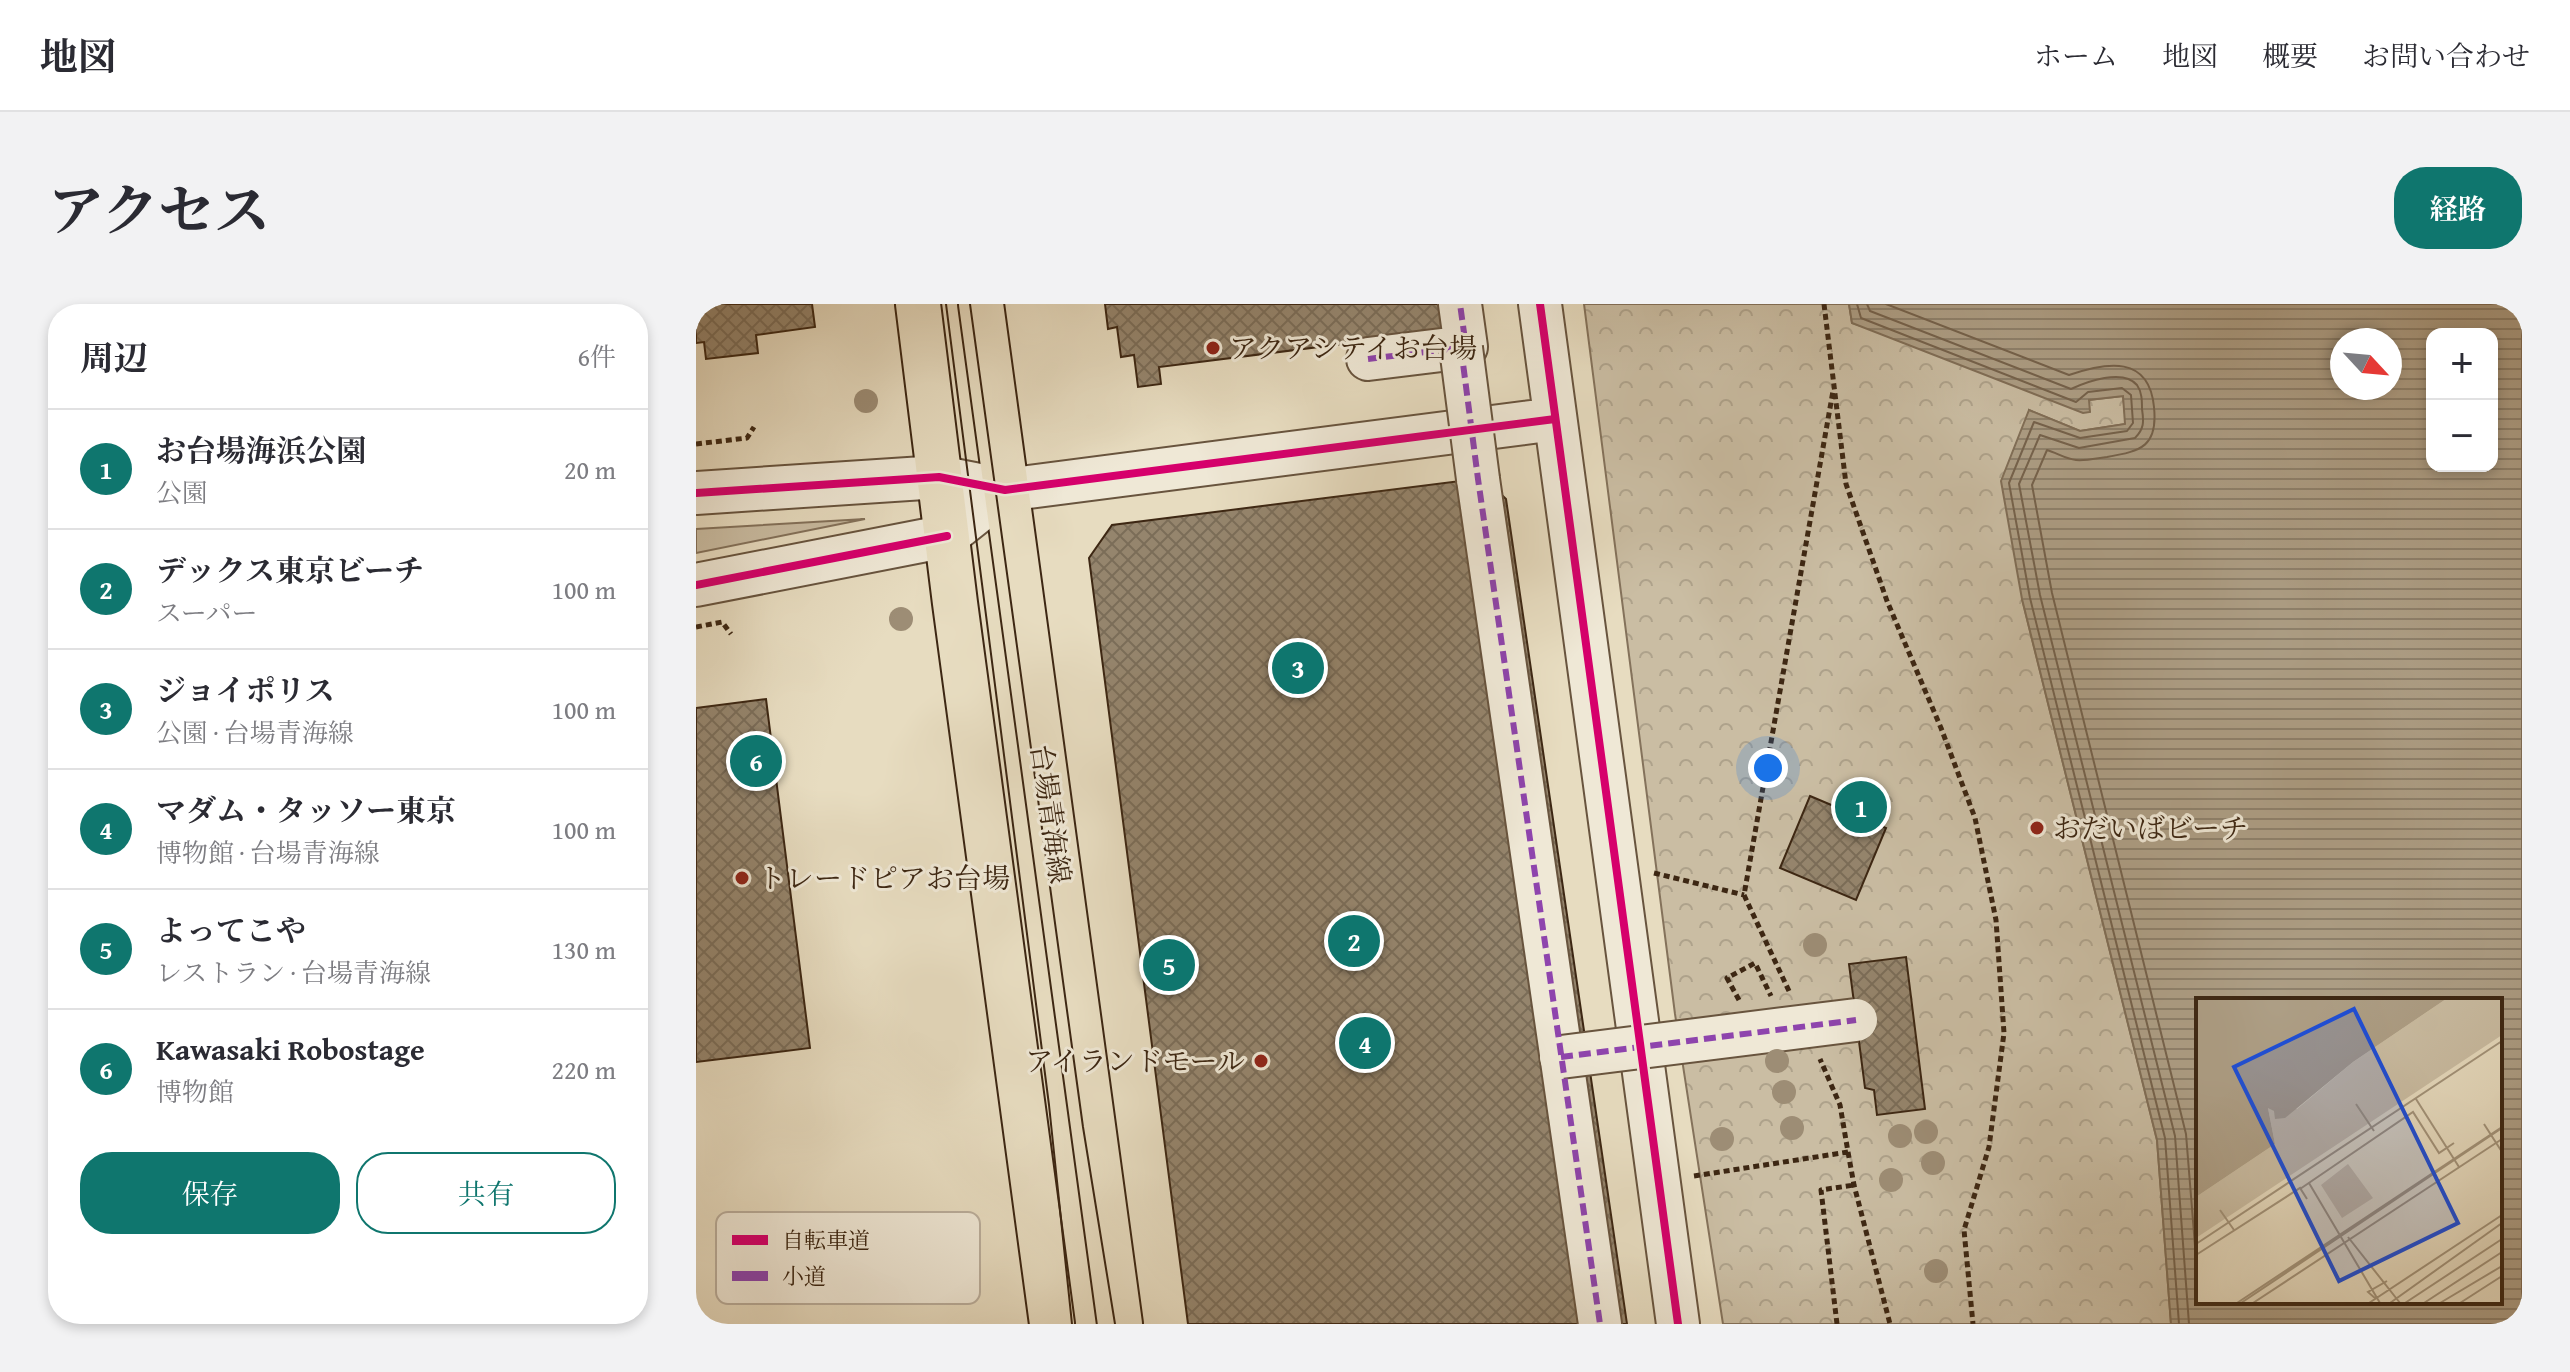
<!DOCTYPE html>
<html lang="ja">
<head>
<meta charset="utf-8">
<style>
  body { margin:0; font-family:"Gentium Book Plus","Noto Serif JP",serif; background:#f2f2f3; color:#2b2b33 }
  .controls { position:absolute; right:24px; top:24px; display:grid; overflow:hidden; border-radius:16px; box-shadow:0 4px 12px #0003 }
  .controls button { width:72px; height:72px; display:grid; place-items:center; padding:0; border:0; border-bottom:2px solid #e1e1e2; background:#fff; color:#2b2b33; font:40px sans-serif }
  .compass { position:absolute; left:1634px; top:24px; width:72px; height:72px; border-radius:50%; background:#fff; box-shadow:0 4px 12px #0003; rotate:116deg }
  .you { position:absolute; left:1072px; top:464px; width:28px; height:28px; margin:-20px; border:6px solid #fff; border-radius:50%; background:#1a73e8; box-shadow:0 0 0 12px #1a73e833 }
  .badge { display:grid; place-items:center; width:52px; height:52px; border-radius:50%; background:#0f766e; color:#fff; font-size:26px; font-weight:700 }
  .pin { position:absolute; translate:-50% -50%; border:4px solid #fff; box-shadow:0 2px 8px #0006 }
  .list { margin:0; padding:0; list-style:none }
  h2 { display:flex; justify-content:space-between; align-items:center; height:104px; margin:0; padding:0 32px; font-size:34px }
  h2 small { font-size:26px; font-weight:400; color:#7c7c81 }
  .list li { display:grid; grid-template-columns:52px 1fr auto; gap:24px; align-items:center; box-sizing:border-box; height:120px; padding:0 32px; border-top:2px solid #e1e1e2 }
  .list b { display:block; font-size:30px; white-space:nowrap }
  .list p { margin:0; font-size:26px; white-space:nowrap; color:#7c7c81 }
  .list em { font-size:26px; font-style:normal; color:#7c7c81 }
  .actions { display:flex; gap:16px; padding:24px 32px }
  .actions a { flex:1; padding:18px 0; border:2px solid #0f766e; border-radius:32px; text-align:center; font-size:28px; color:#0f766e }
  .actions .main { background:#0f766e; color:#fff }
  .map { position:relative; flex:none; width:1826px; height:1020px; overflow:hidden; border-radius:32px }
  header { display:flex; align-items:center; gap:48px; box-sizing:border-box; height:112px; padding:0 40px; background:#fff; border-bottom:2px solid #e1e1e2 }
  header strong { font-size:38px }
  nav { display:flex; gap:44px; margin-inline-start:auto; font-size:28px }
  .intro { display:flex; align-items:center; justify-content:space-between; box-sizing:border-box; height:192px; padding:0 48px }
  h1 { margin:0; font-size:56px }
  .button { padding:20px 36px; border-radius:32px; background:#0f766e; color:#fff; font-size:28px; font-weight:700 }
  main { display:flex; gap:48px; padding:0 48px }
  aside { flex:1; background:#fff; border-radius:32px; box-shadow:0 4px 12px #0003 }
  .map>svg:first-child { display:block }
  .grass { fill:#cabda3; stroke:#84725b; stroke-width:2 }
  .forest { fill:url(#forest-crowns); stroke:#84725b; stroke-width:2 }
  .water { fill:url(#water-rules); stroke:#806e57; stroke-width:2; fill-rule:evenodd }
  .lines { fill:none; stroke-linecap:round; stroke-linejoin:round }
  .shore { stroke:#75624c; stroke-width:2 }
  .building { fill:url(#building-cross-hatch); stroke:#3d2713; stroke-width:2 }
  .minor-casing { stroke:#68543e; stroke-width:46 }
  .major-casing { stroke:#3d2713; stroke-width:48 }
  .path { stroke:#3d2713; stroke-width:5; stroke-dasharray:6 4; stroke-linecap:butt }
  .minor { stroke:#efe8d6; stroke-width:42 }
  .major { stroke:#e7dcc0; stroke-width:44 }
  .tram { stroke:#3d2713; stroke-width:2 }
  .minor-bridge-casing { stroke:#68543e; stroke-width:46; stroke-linecap:butt }
  .minor-bridge { stroke:#efe8d6; stroke-width:42 }
  .quiet { stroke:#8e44ad; stroke-width:6; stroke-dasharray:12 6; stroke-linecap:butt }
  .cycleway-casing { stroke:#efe8d6; stroke-width:13 }
  .cycleway { stroke:#d6006c; stroke-width:8 }
  .tree { fill:#9d8d75 }
  .poi-dot { fill:#8f2418; stroke:#efe8d6; stroke-width:3 }
  .labels { text-anchor:middle; stroke-width:6; stroke-linejoin:round; paint-order:stroke }
  .poi-label { font-size:28px; fill:#3d2713; stroke:#efe8d6; text-anchor:start }
  .street-label { font-size:28px; fill:#3d2713; stroke:#efe8d6 }
  .inset-river { fill:none; stroke:#ad9e85; stroke-width:4 }
  .inset-road { fill:none; stroke:#a3947b; stroke-width:2 }
  .view { fill:#1d4ed8; fill-opacity:0.15; stroke:#1d4ed8; stroke-width:4 }
  .inset-edge { fill:none; stroke:#3d2713; stroke-width:4 }
  .key { fill:#efe8d6; stroke:#baae9c; stroke-width:2 }
  .key-label { font-size:22px; fill:#3d2713 }
</style>
</head>
<body>
<header>
<strong>地図</strong>
<nav><a>ホーム</a><a>地図</a><a>概要</a><a>お問い合わせ</a></nav>
</header>
<div class="intro"><h1>アクセス</h1><a class="button">経路</a></div>
<main>
<aside>
<h2>周辺<small>6件</small></h2>
<ul class="list">
<li><span class="badge">1</span><div><b>お台場海浜公園</b><p>公園</p></div><em>20 m</em></li>
<li><span class="badge">2</span><div><b>デックス東京ビーチ</b><p>スーパー</p></div><em>100 m</em></li>
<li><span class="badge">3</span><div><b>ジョイポリス</b><p>公園 · 台場青海線</p></div><em>100 m</em></li>
<li><span class="badge">4</span><div><b>マダム・タッソー東京</b><p>博物館 · 台場青海線</p></div><em>100 m</em></li>
<li><span class="badge">5</span><div><b>よってこや</b><p>レストラン · 台場青海線</p></div><em>130 m</em></li>
<li><span class="badge">6</span><div><b>Kawasaki Robostage</b><p>博物館</p></div><em>220 m</em></li>
</ul>
<div class="actions"><a class="main">保存</a><a>共有</a></div>
</aside>
<div class="map">
<svg width="1826" height="1020" viewBox="0 0 1826 1020">
  <defs>
    <pattern id="forest-crowns" width="20" height="18" patternUnits="userSpaceOnUse" patternTransform="scale(2)"><rect width="20" height="18" fill="#cabda3"/><path d="M2 6a3 3 0 1 1 6 0M12 15a3 3 0 1 1 6 0" fill="none" stroke="#aea28b"/></pattern>
    <pattern id="water-rules" width="6" height="5" patternUnits="userSpaceOnUse" patternTransform="scale(2)"><rect width="6" height="5" fill="#ad9e85"/><path d="M0 2.5h6" fill="none" stroke="#8e816c"/></pattern>
    <pattern id="building-cross-hatch" width="8" height="8" patternUnits="userSpaceOnUse" patternTransform="scale(2)"><rect width="8" height="8" fill="#95856d"/><path d="M0 0l8 8M0 8l8-8" fill="none" stroke="#7b6d58"/></pattern>
  </defs>
  <rect width="100%" height="100%" fill="#e7dcc0"/>
  <filter id="stains"><feTurbulence type="fractalNoise" baseFrequency=".0025" numOctaves="4"/><feColorMatrix values="0 0 0 0 .2 0 0 0 0 .09 0 0 0 0 .02 0 0 0 .5 -.17"/></filter>
  <radialGradient id="worn" r=".72"><stop offset=".6" stop-color="#630" stop-opacity="0"/><stop offset="1" stop-color="#630" stop-opacity=".3"/></radialGradient>
  <path class="grass" d="M169,215L0,249V225Z"/>
  <path class="forest" d="M888,0H1153L1156,19L1392,96L1427,92L1430,120L1384,127L1333,106L1326,295L1461,836L1475,1020H1027L979,710Z"/>
  <path class="water" d="M1153,0H1826V1020H1475L1461,836L1326,295L1305,177L1333,106L1384,127L1429,120L1427,92L1393,96L1394,108L1387,109L1156,19ZM1736,30H1796V162H1736ZM1646,36H1694V84H1646ZM1502,696H1804V998H1502Z"/>
  <g class="lines">
    <path class="shore" d="M1161,0L1165,14L1380,98L1392,88L1426,84L1435,91L1437,119L1431,127L1384,134L1338,118L1313,179L1334,294L1469,834L1483,1020
      M1171,0L1174,7L1375,85C1390,78 1427,64 1441,81C1446,88 1446,97 1446,105C1448,118 1448,125 1439,134L1383,144L1344,131L1323,180L1344,291L1479,832L1493,1020
      M1190,0L1373,71C1411,58 1453,51 1458,103C1462,142 1446,147 1411,153C1402,154 1390,157 1380,156C1370,155 1361,149 1351,146L1336,181L1356,289L1490,830L1502,979"/>
  </g>
  <path class="building" d="M0,0H116L119,23L60,31L62,49L10,55L8,38L0,39Z
    M409,0H780L787,54L663,38L463,63L465,80L442,83L438,51L425,53L421,23L412,25Z
    M788,174L810,195L931,1020H492L393,254L416,221Z
    M70,395L114,744L0,758V404Z
    M1114,492L1190,524L1160,596L1084,564Z
    M1210,653L1229,805L1181,811L1178,786L1169,784L1153,660Z"/>
  <g class="lines">
    <g class="minor-casing">
      <path id="minor" d="M844,0L982,1020
        M672,55L770,43L764,0
        M782,175L904,1020
        M0,189L243,173L309,186L859,115
        M0,281L251,232L309,186"/>
    </g>
    <g class="major-casing">
      <path id="major" d="M222,0L259,299L356,1020
        M285,0L424,1020"/>
    </g>
    <path class="path" d="M1128,0L1150,180L1191,297L1245,424L1279,514L1300,616L1308,729L1293,843L1268,926L1277,1020
      M0,140L51,134L58,123
      M0,323L26,318L35,330
      M958,569L1048,591
      M1093,687L1048,591L1137,87
      M1043,696L1031,674L1059,659L1075,692
      M1152,848L1158,881L1194,1020
      M998,872L1152,848L1144,801L1124,755
      M1141,1020L1125,886L1158,881"/>
    <use href="#minor" class="minor"/>
    <use href="#major" class="major"/>
    <path class="tram" d="M250,0L353,801L376,1020
      M274,0L387,823L419,1020"/>
    <g class="minor-bridge-casing">
      <path id="minor-bridge" d="M765,44L782,175
        M865,753L1160,716"/>
    </g>
    <use href="#minor-bridge" class="minor-bridge"/>
    <path class="quiet" d="M765,44L782,175L904,1020
      M672,55L770,43L764,0
      M865,753L1160,716"/>
    <g class="cycleway-casing">
      <path id="cycleway" d="M844,0L982,1020
        M0,189L243,173L309,186L859,115
        M0,281L251,232"/>
    </g>
    <use href="#cycleway" class="cycleway"/>
  </g>
  <g class="tree">
    <circle cx="170" cy="97" r="12"/>
    <circle cx="205" cy="315" r="12"/>
    <circle cx="1119" cy="641" r="12"/>
    <circle cx="1081" cy="757" r="12"/>
    <circle cx="1088" cy="788" r="12"/>
    <circle cx="1096" cy="824" r="12"/>
    <circle cx="1230" cy="828" r="12"/>
    <circle cx="1204" cy="832" r="12"/>
    <circle cx="1026" cy="835" r="12"/>
    <circle cx="1237" cy="859" r="12"/>
    <circle cx="1195" cy="876" r="12"/>
    <circle cx="1240" cy="967" r="12"/>
  </g>
  <g class="poi-dot">
    <circle cx="517" cy="44" r="8"/>
    <circle cx="1341" cy="524" r="8"/>
    <circle cx="46" cy="574" r="8"/>
    <circle cx="565" cy="757" r="8"/>
  </g>
  <g class="labels">
    <g class="poi-label">
      <text x="533" y="54">アクアシテイお台場</text>
      <text x="1357" y="534">おだいばビーチ</text>
      <text x="62" y="584">トレードピアお台場</text>
      <text x="549" y="767" text-anchor="end">アイランドモール</text>
    </g>
    <g class="street-label">
      <text transform="translate(355 510) rotate(82)" y="10">台場青海線</text>
    </g>
  </g>
  <g transform="translate(1500 694)">
    <rect width="306" height="306" fill="#e7dcc0"/>
    <path d="M250,1H306V37L0,240V199L79,146L72,110L101,111L157,64ZM152,166L177,200L146,220L125,187Z" fill="#cabda3"/>
    <path d="M0,1H250L157,64L89,120L79,121L78,113L72,110L79,146L0,199Z" fill="#ad9e85"/>
    <path class="inset-river" d="M0,79L37,138"/>
    <path class="inset-road" d="M220,101L263,169M160,106L178,133M288,126L306,154M113,185L184,305M104,191L217,114L243,155L258,145M24,212L38,232M152,239L204,305M0,246L306,43M0,257L104,190L111,201M180,301L172,294L191,283M41,305L306,129M45,305L306,130M57,305L306,141M173,305L306,217M194,305L306,225M209,305L306,241M228,305L306,254M244,305L306,268M264,305L306,278"/>
    <path class="view" d="M158,11L262,225L143,283L38,69Z"/>
    <rect width="306" height="306" class="inset-edge"/>
  </g>
  <rect x="20" y="908" width="264" height="92" rx="12" class="key"/>
  <rect x="36" y="931" width="36" height="10" fill="#d6006c"/>
  <rect x="36" y="967" width="36" height="10" fill="#8e44ad"/>
  <g class="key-label">
    <text x="86" y="944">自転車道</text>
    <text x="86" y="980">小道</text>
  </g>
  <rect width="100%" height="100%" filter="url(#stains)"/>
  <rect width="100%" height="100%" fill="url(#worn)"/>
</svg>
<div class="controls">
<button>+</button>
<button>−</button>
</div>
<svg class="compass" viewBox="-18 -18 36 36"><path d="M0-13l5 13h-10z" fill="#e53935"/><path d="M0 13l5-13h-10z" fill="#7c7c81"/></svg>
<div class="you"></div>
<div class="pin badge" style="left:1165px;top:503px">1</div>
<div class="pin badge" style="left:658px;top:637px">2</div>
<div class="pin badge" style="left:602px;top:364px">3</div>
<div class="pin badge" style="left:669px;top:739px">4</div>
<div class="pin badge" style="left:473px;top:661px">5</div>
<div class="pin badge" style="left:60px;top:457px">6</div>
</div>
</main>
</body>
</html>
